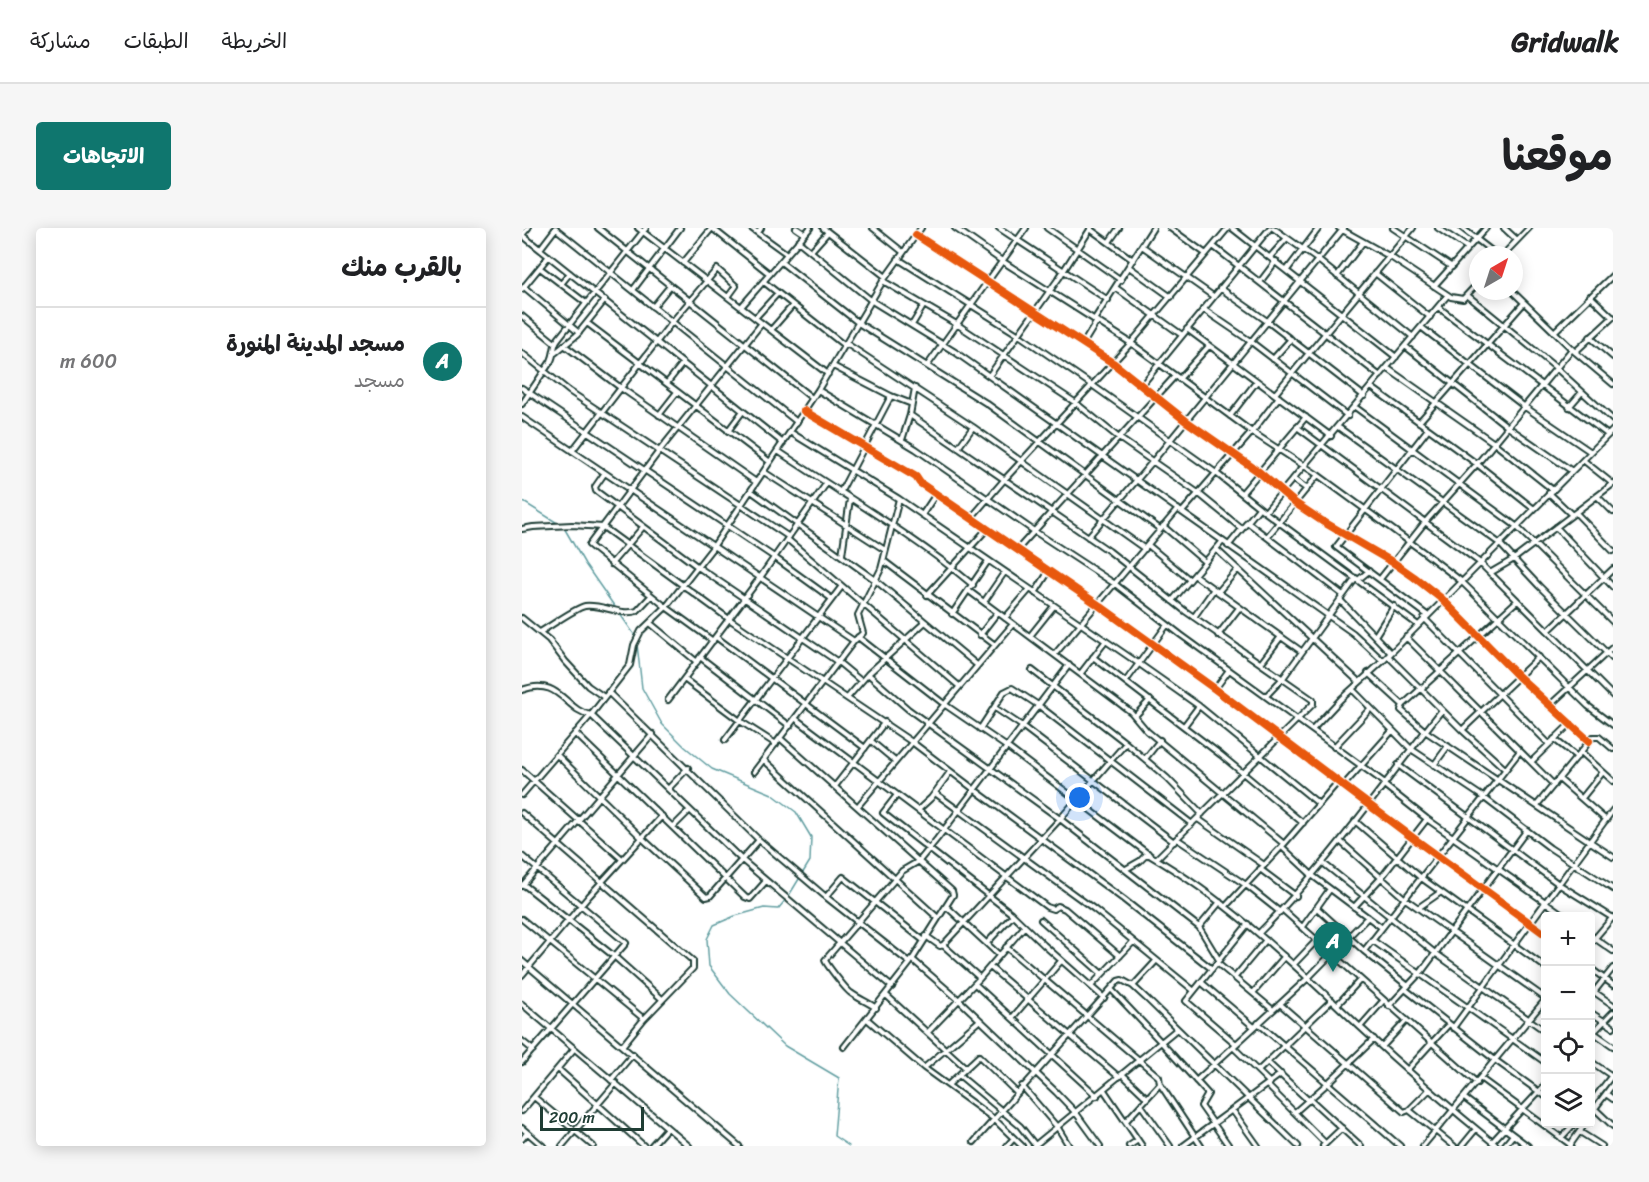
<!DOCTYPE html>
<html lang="ar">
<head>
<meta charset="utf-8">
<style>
  body { margin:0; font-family:Sriracha,"Playpen Sans Arabic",sans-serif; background:#f6f6f6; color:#202124; direction:rtl }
  .controls { position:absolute; right:18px; bottom:18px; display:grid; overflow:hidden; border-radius:6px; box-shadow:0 3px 15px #0003 }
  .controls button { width:54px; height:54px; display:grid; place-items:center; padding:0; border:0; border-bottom:2px solid #e0e0e0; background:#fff; color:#202124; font:30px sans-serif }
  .compass { position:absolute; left:947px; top:18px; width:54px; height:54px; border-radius:50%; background:#fff; box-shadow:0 3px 15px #0003; rotate:39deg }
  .scale { position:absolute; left:18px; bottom:15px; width:104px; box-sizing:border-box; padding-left:6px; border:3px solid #1f3d34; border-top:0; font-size:16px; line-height:21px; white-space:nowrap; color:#1f3d34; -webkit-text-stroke:4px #fff; paint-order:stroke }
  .you { position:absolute; left:558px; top:570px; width:21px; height:21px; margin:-15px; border:4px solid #fff; border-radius:50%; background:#1a73e8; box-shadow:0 0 0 9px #1a73e833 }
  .badge { display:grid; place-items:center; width:39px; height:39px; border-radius:50%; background:#0f766e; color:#fff; font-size:20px; font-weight:700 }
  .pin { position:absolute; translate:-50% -50px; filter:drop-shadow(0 2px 3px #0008) }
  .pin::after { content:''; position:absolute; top:32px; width:21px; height:18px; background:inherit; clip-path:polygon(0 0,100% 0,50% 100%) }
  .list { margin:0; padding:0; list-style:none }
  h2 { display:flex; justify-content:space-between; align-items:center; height:78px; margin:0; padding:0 24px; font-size:26px }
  h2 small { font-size:20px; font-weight:400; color:#757577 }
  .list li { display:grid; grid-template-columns:39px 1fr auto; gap:18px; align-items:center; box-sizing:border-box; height:108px; padding:0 24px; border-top:2px solid #e0e0e0 }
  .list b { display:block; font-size:22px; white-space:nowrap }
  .list p { margin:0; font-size:20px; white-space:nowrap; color:#757577 }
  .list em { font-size:20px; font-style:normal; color:#757577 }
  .icon { flex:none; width:33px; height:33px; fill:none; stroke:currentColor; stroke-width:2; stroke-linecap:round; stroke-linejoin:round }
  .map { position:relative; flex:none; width:1091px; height:918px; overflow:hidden; direction:ltr; border-radius:6px }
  header { display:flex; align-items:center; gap:36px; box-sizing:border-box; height:84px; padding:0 30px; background:#fff; border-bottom:2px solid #e0e0e0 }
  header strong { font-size:28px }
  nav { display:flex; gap:33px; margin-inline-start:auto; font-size:21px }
  .intro { display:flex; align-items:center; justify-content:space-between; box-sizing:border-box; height:144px; padding:0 36px }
  h1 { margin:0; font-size:42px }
  .button { padding:15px 27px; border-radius:6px; background:#0f766e; color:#fff; font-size:21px; font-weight:700 }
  main { display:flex; gap:36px; padding:0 36px }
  aside { flex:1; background:#fff; border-radius:6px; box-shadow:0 3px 15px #0003 }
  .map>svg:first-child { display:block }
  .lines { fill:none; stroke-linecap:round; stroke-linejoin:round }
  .stream { stroke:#639fa2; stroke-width:1.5 }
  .minor-casing { stroke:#1f3d34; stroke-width:8 }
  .minor { stroke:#fff; stroke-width:4 }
  .cycleway-casing { stroke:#fff; stroke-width:11 }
  .cycleway { stroke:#e8590c; stroke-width:8 }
</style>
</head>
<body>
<header>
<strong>Gridwalk</strong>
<nav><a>الخريطة</a><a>الطبقات</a><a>مشاركة</a></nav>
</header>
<div class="intro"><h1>موقعنا</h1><a class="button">الاتجاهات</a></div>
<main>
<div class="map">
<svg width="1091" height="918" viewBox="0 0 1091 918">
  <rect width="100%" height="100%" fill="#fff"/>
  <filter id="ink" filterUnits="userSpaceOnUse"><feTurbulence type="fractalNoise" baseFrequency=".0167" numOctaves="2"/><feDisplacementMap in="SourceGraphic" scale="12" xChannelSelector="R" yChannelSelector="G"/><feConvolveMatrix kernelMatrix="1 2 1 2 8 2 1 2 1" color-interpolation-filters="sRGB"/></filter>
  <g filter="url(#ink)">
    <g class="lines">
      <path class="stream" d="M0,273L37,296
        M41,298L63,336L95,382
        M98,386L114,409
        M115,416L120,460L140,496L163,519L190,541L250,566L274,584L289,609L288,633L266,669L256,681L242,680L213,688L192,697L185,711L187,738L208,766L263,818L317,850L312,908L327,918"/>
      <g class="minor-casing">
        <path id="minor" d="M6,0L0,7L261,215
          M33,0L275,194
          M76,0L290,170
          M116,0L306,146
          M190,0L248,46
          M229,0L265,26
          M274,0L283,6
          M301,0L364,49
          M351,0L381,24
          M433,0L480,33L609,115L730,204L796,247L900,323L939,353L1066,478L1091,497
          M477,0L586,72
          M525,0L599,52
          M648,0L684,26
          M710,0L874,129
          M751,0L796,32L891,109
          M817,0L867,28L929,69L941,71L956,55
          M871,0L930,39
          M916,0L946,20
          M940,0L975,27
          M982,0L995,12
          M568,1L611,32
          M236,5L239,0
          M394,7L591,135L664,193L737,244L773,275L800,293L872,335L892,349L920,371L997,449L1067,513
          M276,13L350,73L433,124L831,405L861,433
          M587,14L597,0
          M620,18L691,68
          M691,18L858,148
          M18,21L34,0
          M289,23L306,4
          M981,27L1007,0
          M748,29L765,10
          M376,31L497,107L570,157L694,245L743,284L896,397
          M259,34L338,96L464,175L638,301
          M161,35L190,0
          M607,39L649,69
          M18,40L64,75
          M765,42L797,0
          M853,45L908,89
          M815,48L841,14
          M361,53L436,97L554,175L597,210L676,265L720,301
          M242,54L323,118
          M738,54L754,33
          M39,56L48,45
          M912,58L964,0
          M2,59L57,105
          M594,60L660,107
          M698,60L745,93L842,168
          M0,61L27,28
          M111,62L158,0
          M990,63L1050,121
          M945,67L1033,139L1091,192
          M1068,68L1090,89
          M131,79L148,58
          M219,79L288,0
          M916,79L1086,207
          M681,81L728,113L826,188
          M0,88L33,115
          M233,90L256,65
          M572,92L631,0
          M65,95L248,234
          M390,97L402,77
          M899,99L1003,179L1069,224
          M665,101L809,208
          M249,102L271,77
          M1032,104L1091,47
          M1068,109L1091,129
          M325,116L451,199L623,321
          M561,116L575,93
          M42,117L99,160L234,254
          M883,118L986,199L1050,243
          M1053,124L1091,156
          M0,125L47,163L267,309
          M33,125L55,107L83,72
          M751,131L769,111
          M311,138L369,168L390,176
          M405,138L504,0
          M865,140L972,215L1031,262
          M467,148L537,50L569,0
          M657,151L687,118
          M145,155L161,135
          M619,158L748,0
          M849,159L955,236L1012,281
          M0,160L252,329L310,371
          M296,162L394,221L512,303L593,356L659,407L863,555
          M753,166L891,0
          M0,176L29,133C33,125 31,117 36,111L124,0
          M833,179L994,298L1091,394
          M1047,179L1060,164
          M282,183L394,249L398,255L575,376L693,461L891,610L1023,706
          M137,187L155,164
          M388,187L587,323L663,383L791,472V476L634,631
          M708,188L735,153
          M0,189L332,413L341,405L336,387L359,341L377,271
          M897,194L1002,75
          M775,199L957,334L1091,468
          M816,199L977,315L1017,358L1091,431
          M206,203L221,183
          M268,204L377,271L616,435L677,478L797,576
          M380,212L388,187L393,160
          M436,220L451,199
          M50,223L150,94L195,41L214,58L206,69
          M256,223C321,267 390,306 451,357
          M1061,232L1091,256
          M242,244L363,322
          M82,246L73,259L74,263L176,339L316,434L339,453
          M771,251L785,261
          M229,263L353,352L455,437
          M318,265L369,168
          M720,265L784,189
          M1027,265L1050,287
          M1075,268L1091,284
          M660,284L730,204L757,169
          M743,284L925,68
          M1054,285L1091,323
          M400,287L414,266
          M449,290L482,252L609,115L706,0
          M725,294L821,367
          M641,298L683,334
          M1034,299L1091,359
          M0,301L11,299L50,297L81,299L207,391L390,514L453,562L601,671L690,741
          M566,309L631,233L822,0
          M745,309L796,247
          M265,311L437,458
          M626,317L668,352
          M706,318L737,280
          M694,321L837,454
          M495,322L653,148
          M320,327L328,271
          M362,333L473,417
          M89,336L121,299
          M968,345L992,331L1091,256
          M672,347L779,423
          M858,351L904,293L955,236L1050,121L1053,124L1091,89
          M836,352L847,343
          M447,363L609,484L625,503L762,616
          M696,364L716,341
          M513,365L527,343
          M405,367L465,301
          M818,372L869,425
          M650,373L700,314
          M995,373L881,477L879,482L903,503L1091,629
          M462,374L482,345
          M430,386L466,333
          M905,387L814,319L906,201
          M672,389L692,361
          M0,390L27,412L43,433L66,458L82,469
          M483,390L508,361
          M902,390L1027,516
          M128,395L175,434
          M1026,403L1091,341
          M18,404C27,399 55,379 63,378C81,376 98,388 115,383L129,368
          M458,407L475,385
          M696,407L717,380
          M508,408L532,378
          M853,408L872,378
          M194,409L343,520
          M336,409L422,476L485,519L629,628C707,673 771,736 837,798C882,840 928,880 975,918
          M884,409L1032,557
          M191,413L144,379L67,317L138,222L240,95
          M533,426L656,281
          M866,428L940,502L983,541
          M178,429L268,498
          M571,429L699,527L781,595
          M739,435L758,410
          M559,445L583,414
          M846,445L881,477
          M346,446L386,481L538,591L677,699L697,732
          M162,451L218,493L254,516
          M604,453L645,397
          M693,461L707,442
          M830,461L889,521L961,569L1028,620L1091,661
          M0,462C38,448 43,483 69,487L220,632L370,759
          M86,464L237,612L304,669L388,735
          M744,468L761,450L834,350
          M326,469L346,446L402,395
          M146,472L237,351L304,256
          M1027,478L1091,419
          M473,480L500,498L652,614
          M613,488L628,472
          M274,491L525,679L531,681L536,678L543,681L598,728
          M662,498L677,478
          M458,501L482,464L490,460L516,477L670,596
          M790,502L819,471L861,433L1091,202
          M940,502L1017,429
          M53,505L223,669L228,671L244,653
          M259,511L430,663L431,667L424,678L477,727
          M1032,511L1055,529
          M203,512L320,358
          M349,513L373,533
          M604,515L645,550L680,586
          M812,519L848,481
          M1059,524L1091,553
          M35,527L120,610L184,669L188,668L237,612
          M623,531L638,512
          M242,532L416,690
          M1009,534L1048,496
          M876,537L1038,657L1091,690
          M912,537L926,518
          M0,542L100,631
          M232,544L332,413
          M1037,551L1084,592
          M314,557L363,494
          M862,557L905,591L1043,688
          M821,558L870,503
          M146,561L166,540
          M413,565L572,681L671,762
          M0,567L69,487L108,437L112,417L119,403L144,379L191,319L296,162L361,53L399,0
          M375,567L361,585L489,685L522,717L582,770
          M1060,570L1081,544
          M1015,577L1071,509H1077L1091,521
          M336,578L491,396
          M396,582L409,570L428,544
          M0,585L171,733V740L122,791L101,817
          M676,591L742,637
          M833,593L898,649L1023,739
          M151,599L168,582
          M655,611L724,657L758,684
          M818,613L882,670L1023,770
          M760,619L791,648L859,699
          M0,628L104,715L0,834
          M801,635L913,725L1023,803
          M604,641L618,633L626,625
          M738,641L774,668
          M1,656L93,729L140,771
          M0,658L131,506
          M304,669L321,649L401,712
          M704,678L762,616L816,554
          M832,679L859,650L905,591
          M795,680L842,723L886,758
          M896,680L919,664
          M761,682L955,855
          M0,691L122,791
          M519,692L580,746
          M677,699L698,674
          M780,700L808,661
          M737,705C805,637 860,557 920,482
          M1068,707L1091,723
          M404,708L418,718L421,717L458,750
          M850,712L1023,834
          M465,715L491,687
          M1068,716L1091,689
          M421,717L538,591L604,515L510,442
          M484,719L637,849L638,856L679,918
          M842,723L998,523
          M391,732L437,772L534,864L554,885L578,918
          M0,733L217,918
          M695,735L751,782
          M772,736L794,713
          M468,739L597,849
          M1068,740L1091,757
          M0,747L67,668L140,588
          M713,749L744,712
          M679,754L732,799
          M453,756L575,868
          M569,758L611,714
          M611,758L634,733
          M589,761L639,814L686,866L679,878L707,918
          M883,761L973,832L1023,868
          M1068,761L1091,777
          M1072,764L1091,740
          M731,765L763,728
          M364,767L444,840
          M0,776L167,918
          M758,776L882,884L887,882L907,862
          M815,777L838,752
          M867,778L900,743L1005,602
          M354,780C346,774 337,771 329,765C325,763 304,736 303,732L380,643L397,633L415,611L547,437
          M1068,784L1091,799
          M490,790L539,733
          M345,791L402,840L472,891L500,918
          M736,795L878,918
          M838,799L861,773
          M931,800L1091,582
          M1068,802L1091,818
          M406,804L458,750L502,699
          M1068,808L1091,784
          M0,813L11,822
          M714,816L664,773L726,696
          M322,819L388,735L424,678
          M711,819L748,855
          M860,819L884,793
          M1068,833L1090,848
          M745,834L787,873
          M402,840L458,792
          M36,841L122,918
          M885,842L927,796
          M736,843L810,772
          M600,846L625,870
          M437,847L498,898L513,917
          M958,850L1049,917
          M89,852L111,826
          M674,853L786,750L846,689
          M426,857L457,828L495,865
          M745,857L803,915
          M500,858L536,900L547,918
          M582,862L620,918
          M1084,866L1091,871
          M12,869L71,918
          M942,870L1006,918
          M788,871L839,918
          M1068,876L1091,846
          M619,877L648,918
          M1072,880L1091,898
          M887,882L932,918
          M0,883L52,821
          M711,883L736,918
          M773,884L806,855L852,811
          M1068,887L1091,856
          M604,893L638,856
          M0,900L21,918
          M1058,904L1080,918
          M1039,910L1052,896
          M0,911L5,905
          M452,914L596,753L600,752L611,758L625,771L776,918
          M970,914L1023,857
          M1048,917L1063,896
          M40,918L94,855
          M129,918L145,900
          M485,918L492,910
          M512,918L655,801
          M607,918L616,912
          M661,918L759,846
          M801,918L820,900
          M901,918L1023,772
          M940,918L954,901
          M982,918L991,907"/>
      </g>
      <use href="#minor" class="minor"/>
      <g class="cycleway-casing">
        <path id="cycleway" d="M394,7L591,135L664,193L737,244L773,275L800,293L872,335L892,349L920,371L997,449L1067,513
          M282,183L394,249L398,255L575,376L693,461L891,610L1023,706"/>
      </g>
      <use href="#cycleway" class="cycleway"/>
    </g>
  </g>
</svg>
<div class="controls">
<button>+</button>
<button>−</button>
<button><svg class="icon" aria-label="locate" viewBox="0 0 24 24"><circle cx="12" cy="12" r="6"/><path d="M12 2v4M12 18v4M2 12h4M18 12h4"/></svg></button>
<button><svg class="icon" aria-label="layers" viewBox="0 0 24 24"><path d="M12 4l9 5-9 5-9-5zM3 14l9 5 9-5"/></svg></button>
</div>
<svg class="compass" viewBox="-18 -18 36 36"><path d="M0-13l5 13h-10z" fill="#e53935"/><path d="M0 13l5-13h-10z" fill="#757577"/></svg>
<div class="scale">200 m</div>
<div class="you"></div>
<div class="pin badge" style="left:811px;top:744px">A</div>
</div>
<aside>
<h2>بالقرب منك<small></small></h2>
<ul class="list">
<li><span class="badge">A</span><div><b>مسجد المدينة المنورة</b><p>مسجد</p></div><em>600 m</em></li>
</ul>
</aside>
</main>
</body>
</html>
